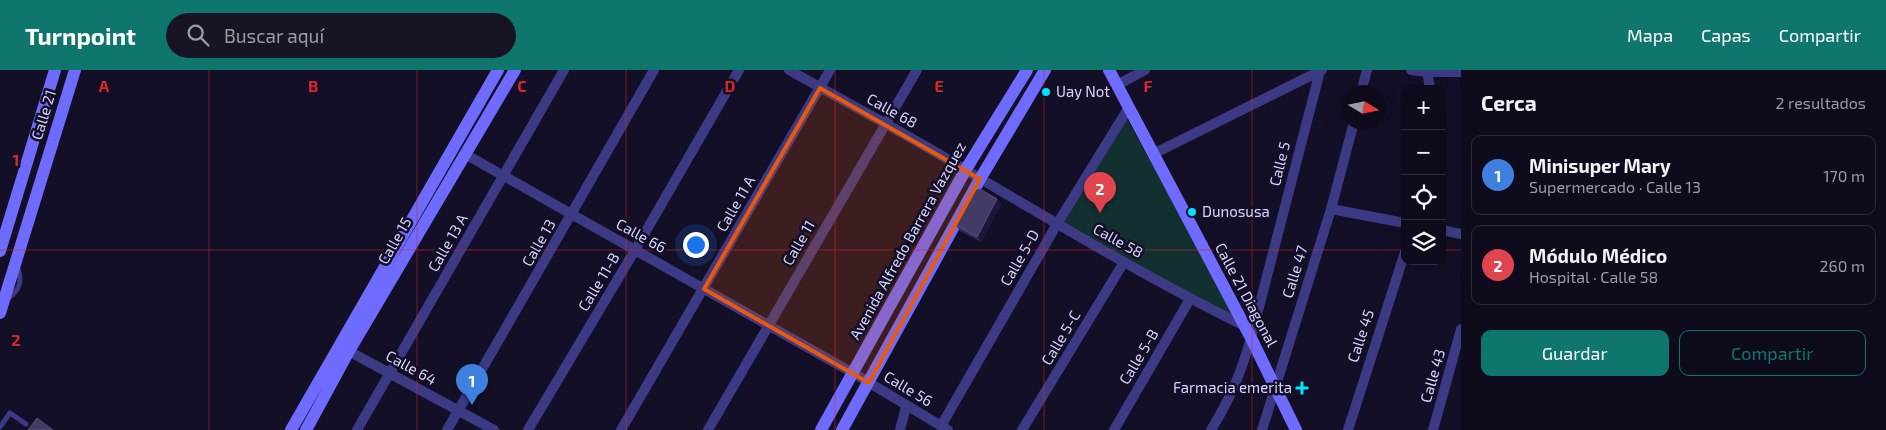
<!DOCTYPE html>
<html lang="es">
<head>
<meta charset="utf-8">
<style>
  body { margin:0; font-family:"Exo 2",sans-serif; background:#171425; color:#f1f3f6 }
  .controls { position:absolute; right:15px; top:15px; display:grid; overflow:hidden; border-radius:10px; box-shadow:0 5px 20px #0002 }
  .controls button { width:45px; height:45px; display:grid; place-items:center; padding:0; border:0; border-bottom:1px solid #2e2b3b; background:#0e0b1c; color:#f1f3f6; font:25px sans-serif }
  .compass { position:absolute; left:1341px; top:15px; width:45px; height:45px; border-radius:50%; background:#0e0b1c; box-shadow:0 5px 20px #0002; rotate:100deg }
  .you { position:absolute; left:695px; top:174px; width:18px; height:18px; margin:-12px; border:4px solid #fff; border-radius:50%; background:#1a73e8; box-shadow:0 0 0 8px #1a73e833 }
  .badge { display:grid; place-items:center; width:32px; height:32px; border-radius:50%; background:#0f766e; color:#fff; font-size:16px; font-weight:700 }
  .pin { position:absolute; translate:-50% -41px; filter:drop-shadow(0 1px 2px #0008) }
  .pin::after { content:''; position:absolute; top:26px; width:18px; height:15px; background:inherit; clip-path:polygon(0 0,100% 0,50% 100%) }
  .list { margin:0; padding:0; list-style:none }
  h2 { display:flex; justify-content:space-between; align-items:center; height:65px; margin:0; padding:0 20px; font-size:21px }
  h2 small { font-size:16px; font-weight:400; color:#9b9ba3 }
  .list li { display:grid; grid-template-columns:32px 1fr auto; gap:15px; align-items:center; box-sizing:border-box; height:80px; margin:0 10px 10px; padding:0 10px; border:1px solid #2e2b3b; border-radius:10px }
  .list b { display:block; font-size:19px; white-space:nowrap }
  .list p { margin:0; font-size:16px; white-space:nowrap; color:#9b9ba3 }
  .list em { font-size:16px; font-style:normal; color:#9b9ba3 }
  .actions { display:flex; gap:10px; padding:15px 20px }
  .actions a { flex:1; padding:11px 0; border:1px solid #0f766e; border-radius:10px; text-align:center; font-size:18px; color:#0f766e }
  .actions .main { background:#0f766e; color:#fff }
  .icon { flex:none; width:28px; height:28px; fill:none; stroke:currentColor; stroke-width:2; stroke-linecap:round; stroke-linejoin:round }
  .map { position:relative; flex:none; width:1461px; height:360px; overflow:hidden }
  header { display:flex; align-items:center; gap:30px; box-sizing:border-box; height:70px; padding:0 25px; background:#0f766e; color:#fff }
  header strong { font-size:24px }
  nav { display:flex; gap:28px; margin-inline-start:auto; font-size:18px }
  .search { width:350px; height:45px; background:#171425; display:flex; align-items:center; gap:12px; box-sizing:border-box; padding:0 18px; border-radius:28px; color:#9b9ba3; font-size:19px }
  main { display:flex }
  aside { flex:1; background:#0e0b1c }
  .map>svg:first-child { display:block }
  .green { fill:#12302f }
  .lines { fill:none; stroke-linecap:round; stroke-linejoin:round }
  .lane { stroke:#3d3a85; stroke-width:5 }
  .street { stroke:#3d3a85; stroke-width:10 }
  .secondary { stroke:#6f6bff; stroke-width:12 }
  .wall { fill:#312854 }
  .shaded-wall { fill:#1d163a }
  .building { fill:#433a66; stroke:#5a527e }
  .marked { fill:#e8590c; fill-opacity:0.2; stroke:#e8590c; stroke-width:4; stroke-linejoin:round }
  .grid { fill:none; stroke:#d62828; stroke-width:1; stroke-opacity:0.55 }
  .poi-dot { fill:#00e5ff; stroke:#130f26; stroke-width:2 }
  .labels { text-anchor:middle; stroke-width:5; stroke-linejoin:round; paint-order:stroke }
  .poi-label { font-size:15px; fill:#d9d4ff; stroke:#130f26; text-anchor:start }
  .street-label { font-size:15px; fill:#d9d4ff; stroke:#130f26 }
  .grid-label { font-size:16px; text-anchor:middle; font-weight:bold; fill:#d62828; stroke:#130f26; stroke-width:5; stroke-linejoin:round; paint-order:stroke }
</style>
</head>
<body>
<header>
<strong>Turnpoint</strong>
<div class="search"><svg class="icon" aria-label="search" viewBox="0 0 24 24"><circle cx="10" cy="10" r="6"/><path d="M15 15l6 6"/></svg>Buscar aquí</div>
<nav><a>Mapa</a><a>Capas</a><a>Compartir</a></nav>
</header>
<main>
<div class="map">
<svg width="1461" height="360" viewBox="0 0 1461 360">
  <rect width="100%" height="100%" fill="#130f26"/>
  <path class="green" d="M1126,47L1237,249L1059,156Z"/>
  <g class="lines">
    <path class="lane" d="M6,230C20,221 23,211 17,196
      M0,357L10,343L26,354"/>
    <path class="street" d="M789,0C847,33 907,64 964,99C1056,153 1147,208 1243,255
      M1411,0L1427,2H1461
      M1427,0L1430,19
      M1117,15L1145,0
      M1361,22L1367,0
      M465,84L853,303L948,360
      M1153,84L1322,0
      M1331,139L1405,153
      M1442,160L1461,164
      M343,278L494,360
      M941,356L1057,154L1129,37
      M357,360L564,0
      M447,360L654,0
      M528,360L635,180L739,0
      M621,360L830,0
      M708,360L917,0
      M900,360L906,337
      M1022,360L1124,192
      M1114,360L1190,229
      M1211,360C1230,329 1241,303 1251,268L1320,1
      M1262,360L1331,139L1354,52
      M1348,360L1405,182
      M1433,360L1461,259"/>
    <path class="secondary" d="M1109,0L1251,268L1296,360
      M0,181L55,0
      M0,243L75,0
      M291,360L498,0
      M306,360L349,281L515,0
      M821,360L966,99L1027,0
      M842,360L980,109L1045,0"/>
  </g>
  <path class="wall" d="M997,129L1001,134L981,172L960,161L956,155Z"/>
  <path class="shaded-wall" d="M997,129L1001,134L981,172L977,167Z"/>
  <path class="building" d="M980,119L997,129L977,167L956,155L975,120Z
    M37,348L53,360H28Z"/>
  <path class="marked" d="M820,18L980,109L869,313L704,219Z"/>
  <path class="grid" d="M209,0V360M417,0V360M626,0V360M835,0V360M1044,0V360M1252,0V360M0,180H1405M1442,180H1461"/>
  <g class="poi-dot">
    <circle cx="1046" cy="22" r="5"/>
    <circle cx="1192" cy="142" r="5"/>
    <path d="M1299.5 310.5h5v5h5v5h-5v5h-5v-5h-5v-5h5z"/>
  </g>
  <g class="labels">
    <g class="poi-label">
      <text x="1056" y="27">Uay Not</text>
      <text x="1202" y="147">Dunosusa</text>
      <text x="1292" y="323" text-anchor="end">Farmacia emerita</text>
    </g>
    <g class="street-label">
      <text transform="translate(892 41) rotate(29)" y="5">Calle 68</text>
      <text transform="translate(44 45) rotate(-73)" y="5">Calle 21</text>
      <text transform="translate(1280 94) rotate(-76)" y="5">Calle 5</text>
      <text transform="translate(736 134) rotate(-60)" y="5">Calle 11 A</text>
      <text transform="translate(641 166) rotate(29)" y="5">Calle 66</text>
      <text transform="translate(395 171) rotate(-60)" y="5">Calle 15</text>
      <text transform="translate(908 171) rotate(-61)" y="5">Avenida Alfredo Barrera Vazquez</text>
      <text transform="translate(1118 171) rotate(29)" y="5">Calle 58</text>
      <text transform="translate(448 173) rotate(-60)" y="5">Calle 13 A</text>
      <text transform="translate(539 173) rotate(-60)" y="5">Calle 13</text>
      <text transform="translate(799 173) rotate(-60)" y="5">Calle 11</text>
      <text transform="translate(1020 188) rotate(-60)" y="5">Calle 5-D</text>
      <text transform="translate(1295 202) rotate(-73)" y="5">Calle 47</text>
      <text transform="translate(599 212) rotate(-59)" y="5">Calle 11-B</text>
      <text transform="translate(1246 225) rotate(62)" y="5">Calle 21 Diagonal</text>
      <text transform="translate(1361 266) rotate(-72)" y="5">Calle 45</text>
      <text transform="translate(1061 268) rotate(-59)" y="5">Calle 5-C</text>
      <text transform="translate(1139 287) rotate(-59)" y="5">Calle 5-B</text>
      <text transform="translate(411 298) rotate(29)" y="5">Calle 64</text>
      <text transform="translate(1433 306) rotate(-74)" y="5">Calle 43</text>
      <text transform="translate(908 319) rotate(31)" y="5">Calle 56</text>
    </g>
  </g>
  <g class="grid-label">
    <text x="104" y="22">A</text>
    <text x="313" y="22">B</text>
    <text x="522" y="22">C</text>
    <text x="730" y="22">D</text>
    <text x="939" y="22">E</text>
    <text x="1148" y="22">F</text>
    <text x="16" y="96">1</text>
    <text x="16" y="276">2</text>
  </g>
</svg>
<div class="controls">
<button>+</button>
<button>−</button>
<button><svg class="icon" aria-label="locate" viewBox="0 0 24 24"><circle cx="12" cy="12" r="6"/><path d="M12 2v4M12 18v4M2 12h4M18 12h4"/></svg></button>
<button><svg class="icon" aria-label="layers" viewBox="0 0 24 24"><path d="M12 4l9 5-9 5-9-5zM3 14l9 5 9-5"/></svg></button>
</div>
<svg class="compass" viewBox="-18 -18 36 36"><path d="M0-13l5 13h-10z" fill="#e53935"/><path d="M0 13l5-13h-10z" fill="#9b9ba3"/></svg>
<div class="you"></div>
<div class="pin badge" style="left:472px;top:335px;background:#3f7fe0">1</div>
<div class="pin badge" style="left:1100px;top:143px;background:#e0444e">2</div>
</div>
<aside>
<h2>Cerca<small>2 resultados</small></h2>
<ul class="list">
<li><span class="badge" style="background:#3f7fe0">1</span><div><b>Minisuper Mary</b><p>Supermercado · Calle 13</p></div><em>170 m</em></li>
<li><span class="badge" style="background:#e0444e">2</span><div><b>Módulo Médico</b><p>Hospital · Calle 58</p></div><em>260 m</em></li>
</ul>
<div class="actions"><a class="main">Guardar</a><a>Compartir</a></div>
</aside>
</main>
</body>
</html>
